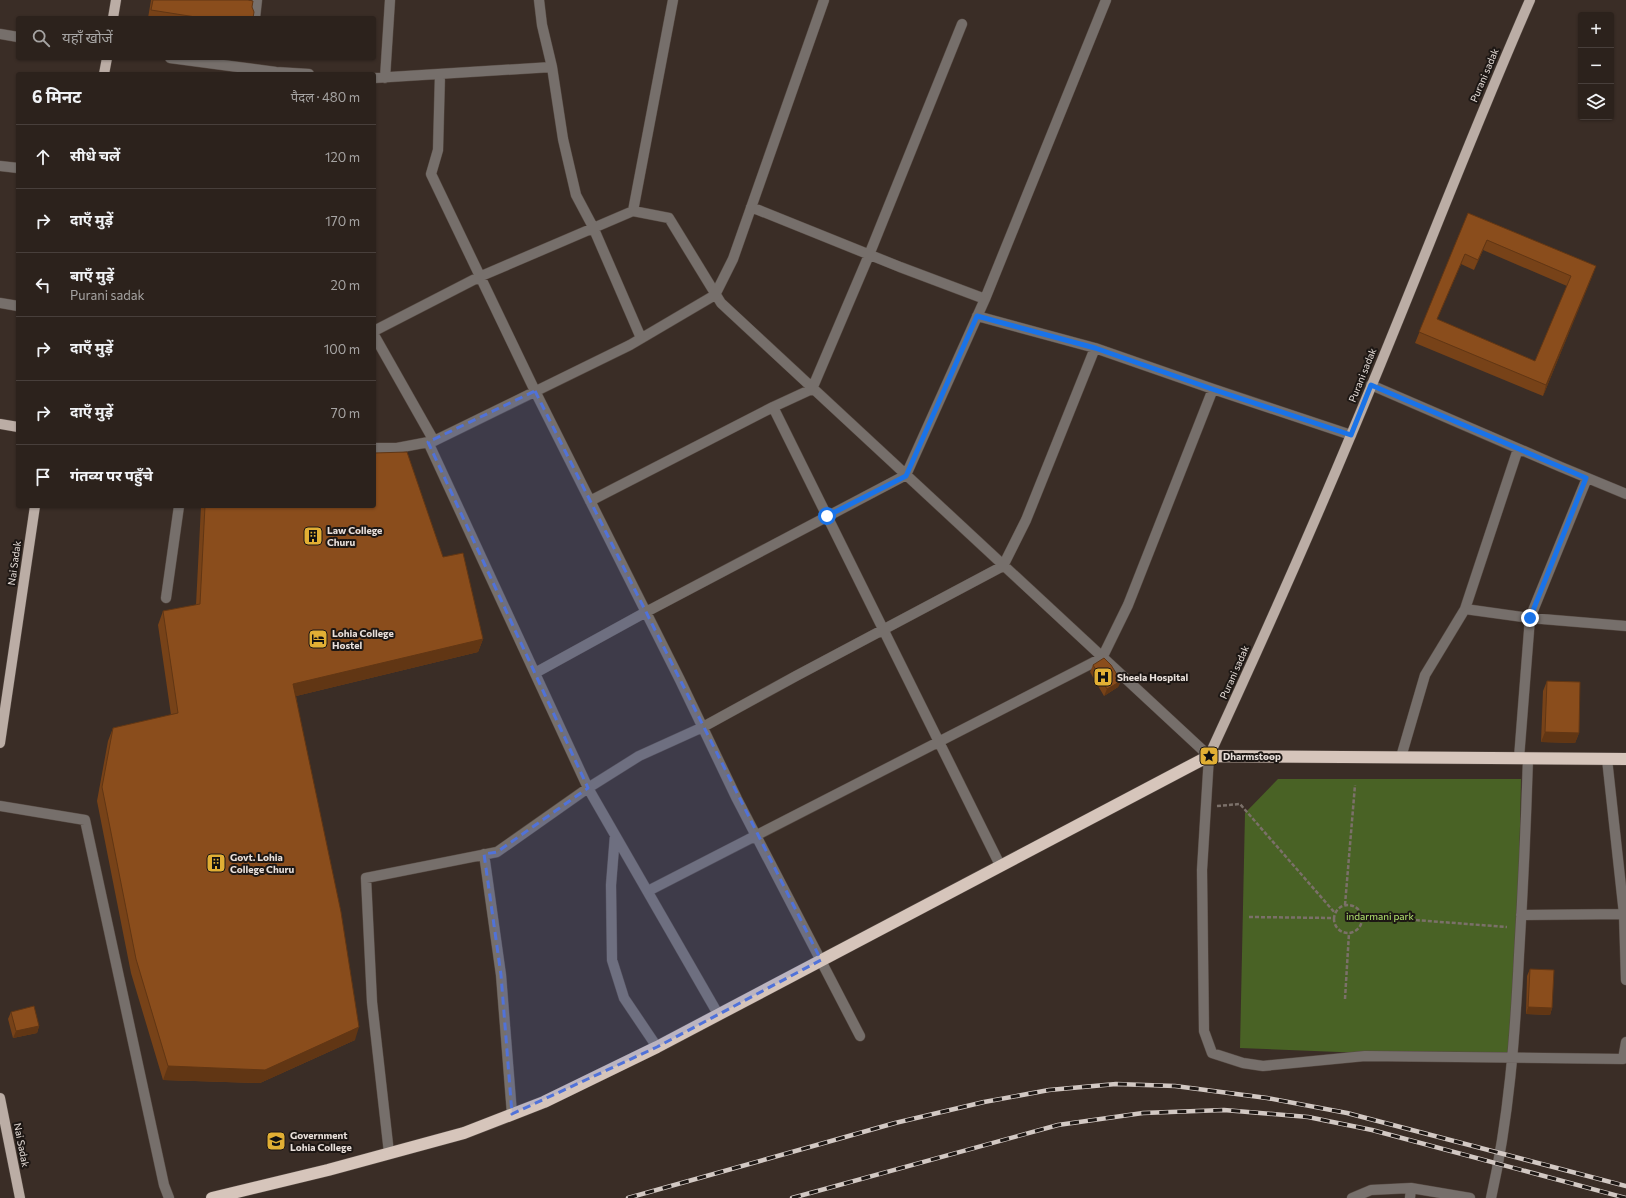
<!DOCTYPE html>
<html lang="hi">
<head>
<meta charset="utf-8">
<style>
  body { margin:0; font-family:Commissioner,"Noto Sans Devanagari",sans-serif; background:#342a25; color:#f1f3f6 }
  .controls { position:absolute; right:12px; top:12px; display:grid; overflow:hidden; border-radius:4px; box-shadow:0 1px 3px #0004 }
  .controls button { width:36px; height:36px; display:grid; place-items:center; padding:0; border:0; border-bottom:1px solid #483f3b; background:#2c221c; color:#f1f3f6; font:20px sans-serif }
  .stop { position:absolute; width:12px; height:12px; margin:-9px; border:3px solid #1a73e8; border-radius:50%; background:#fff }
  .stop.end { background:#1a73e8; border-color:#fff; box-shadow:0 1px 4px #0008 }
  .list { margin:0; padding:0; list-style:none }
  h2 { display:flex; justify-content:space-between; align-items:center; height:52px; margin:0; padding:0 16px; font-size:17px }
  h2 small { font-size:13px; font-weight:400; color:#a6a4a3 }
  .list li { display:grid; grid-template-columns:26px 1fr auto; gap:12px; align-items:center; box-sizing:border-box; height:64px; padding:0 16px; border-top:1px solid #483f3b }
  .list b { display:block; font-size:15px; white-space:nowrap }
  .list p { margin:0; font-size:13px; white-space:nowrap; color:#a6a4a3 }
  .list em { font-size:13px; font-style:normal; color:#a6a4a3 }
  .icon { flex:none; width:22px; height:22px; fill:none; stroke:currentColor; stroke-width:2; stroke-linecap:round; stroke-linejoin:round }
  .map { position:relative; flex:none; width:1626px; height:1198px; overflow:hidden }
  .search { position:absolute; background:#2c221c; box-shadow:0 1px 3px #0004; left:16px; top:16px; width:360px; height:44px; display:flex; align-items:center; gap:10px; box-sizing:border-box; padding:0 14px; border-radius:4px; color:#a6a4a3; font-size:15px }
  .panel { position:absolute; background:#2c221c; box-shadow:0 1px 3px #0004; left:16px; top:72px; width:360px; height:436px; border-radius:4px }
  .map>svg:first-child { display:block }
  .green { fill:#496225 }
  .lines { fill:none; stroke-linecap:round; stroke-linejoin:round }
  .minor-casing { stroke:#564a43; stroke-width:11 }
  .major-casing { stroke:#564a43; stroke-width:11 }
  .highway-casing { stroke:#564a43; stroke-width:13 }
  .path { stroke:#7b7069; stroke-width:2.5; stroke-dasharray:4 2; stroke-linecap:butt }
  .minor { stroke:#766f6b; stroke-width:10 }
  .major { stroke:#bbada5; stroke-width:10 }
  .highway { stroke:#d6c5bb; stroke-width:12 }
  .rail-casing { stroke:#d2c8c3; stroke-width:4.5 }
  .rail { stroke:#1d1714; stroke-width:3; stroke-dasharray:9; stroke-linecap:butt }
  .wall { fill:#774218; fill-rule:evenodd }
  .shaded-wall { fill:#613614 }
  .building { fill:#8a4d1c; stroke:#613614; fill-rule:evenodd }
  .route { stroke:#1a73e8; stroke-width:5 }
  .marked { fill:#5072d9; fill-opacity:0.2; stroke:#5072d9; stroke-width:3; stroke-dasharray:8 5; stroke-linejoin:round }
  .labels { text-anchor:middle; stroke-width:4; stroke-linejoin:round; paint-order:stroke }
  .street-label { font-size:10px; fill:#e9e0db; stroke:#1d1714 }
  .poi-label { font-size:10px; font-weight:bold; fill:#e9e0db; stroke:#1d1714; text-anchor:start }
  .park-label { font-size:10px; fill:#b4e670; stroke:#1d1714 }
</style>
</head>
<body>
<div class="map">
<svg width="1626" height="1198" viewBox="0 0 1626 1198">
  <rect width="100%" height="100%" fill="#3a2d26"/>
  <path class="green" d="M1278,779H1521L1515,1059L1240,1048L1245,813Z"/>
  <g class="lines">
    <g class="minor-casing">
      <path id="minor" d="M539,0L542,25L552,67L563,139L576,195L593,227L641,338
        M673,0L633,211L669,218L721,303L1209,756L1202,870L1204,1031L1212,1053L1243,1063L1263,1066L1365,1056L1623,1059L1626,1042
        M255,18L257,0
        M0,34L18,37
        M170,58L276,72L309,74
        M440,74L438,150L431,174L535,391L680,680L737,799L860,1036
        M374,78L552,67
        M385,78L390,0
        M0,166L18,168
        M751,207L900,267L985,299
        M0,303L18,306
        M977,316L1095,348L1213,389L1351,435
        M374,331L479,277L633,211
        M374,335L434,441
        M1371,385L1561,467L1626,494
        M773,407L1000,865
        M428,442L588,788L718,1014
        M374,448H397L434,441L630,345L715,295L733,259L824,0
        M590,501L773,407L812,389L869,255L962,24
        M166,598L179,506
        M1465,609L1530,618L1626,626
        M535,673L646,612L906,475L985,299L1106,0
        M1401,757L1425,675L1465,609L1518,449
        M1519,758L1530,618L1587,478
        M1607,759L1624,914L1626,980
        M0,806L85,820L164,1185L169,1198
        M615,835L611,885L612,960L624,998L657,1047
        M484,854L501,975L512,1114
        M648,891L1102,658L1128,605L1213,389
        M1521,915L1626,914
        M389,1153L372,1002L366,878L497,852L588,788L639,756L703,727L796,676L1003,566L1026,520L1095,348
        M1352,1198L1371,1190L1411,1188L1470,1198
        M1410,1198L1411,1188
        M1491,1198C1509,1118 1515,1037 1519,955C1523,889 1526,824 1528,758"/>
    </g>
    <g class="major-casing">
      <path id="major" d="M113,18L116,0
        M104,74L107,58
        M0,424L18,427
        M0,743L35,506
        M1209,756C1258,650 1306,543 1351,435C1412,291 1467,144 1530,0
        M0,1098L20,1198"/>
    </g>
    <g class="highway-casing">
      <path id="highway" d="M212,1198L328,1170L464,1133L544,1102L657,1047L1209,756L1626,759"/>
    </g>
    <path class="path" d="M1217,806L1240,804L1335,913
      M1334 919a14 14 0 1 1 28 0a14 14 0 1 1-28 0Z
      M1345,905L1355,785
      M1362,916L1507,927
      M1249,917L1334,918
      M1345,999L1349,933"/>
    <use href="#minor" class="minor"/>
    <use href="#major" class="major"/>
    <use href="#highway" class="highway"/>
    <g class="rail-casing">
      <path id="rail" d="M628,1198L895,1123L984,1102L1049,1090L1116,1084L1175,1086L1267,1098L1347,1113L1626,1186
        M792,1198L1058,1125L1143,1113L1224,1110L1308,1117L1372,1130L1626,1198"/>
    </g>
    <use href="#rail" class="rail"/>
  </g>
  <path class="wall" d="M151,0H248L252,7L253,18H148Z
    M1468,213L1596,266L1543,396L1415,343ZM1483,250L1567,286L1535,361L1437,319L1461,264L1474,270Z
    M201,506H374L443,557L483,639L478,652L296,696L355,1040L260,1083L163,1080L131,973L97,801L108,741L113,728L171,715L158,625L163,611L196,605Z
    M1093,665L1121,681L1118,687L1104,696L1090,672Z
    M1547,681L1579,733L1575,743L1541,742L1543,691Z
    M1530,969L1552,1008L1550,1015L1526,1014L1527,976Z
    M11,1012L39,1026L37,1033L13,1038L8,1019Z"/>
  <path class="shaded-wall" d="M1487,240L1483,250L1474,270L1478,260Z
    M1465,254L1461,264L1433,329L1437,319Z
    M1596,266L1592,277L1543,396L1546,385Z
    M483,639L478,652L288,698L293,684Z
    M1121,681L1118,687L1104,696L1107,689Z
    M1545,732L1579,733L1575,743L1541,742Z
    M1528,1007L1552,1008L1550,1015L1526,1014Z
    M39,1026L37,1033L13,1038L16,1031Z
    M359,1027L355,1040L260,1083L163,1080L168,1066Z"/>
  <path class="building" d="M153,0H248L253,1L252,7L254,12L253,18H202L151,10Z
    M1468,213L1596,266L1546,385L1419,332ZM1487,240L1571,276L1535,361L1437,319L1465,254L1478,260Z
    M407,452L443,557L463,553L483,639L293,684L341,912L359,1027L265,1070L168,1066L136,959L102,787L113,728L178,713L163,611L200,604L205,506H374V453Z
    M1104,658L1111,665L1121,681L1107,689L1093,665Z
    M1547,681L1580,682L1579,733L1545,732Z
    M1530,969L1554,970L1552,1008L1528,1007Z
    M34,1006L39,1026L16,1031L11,1012Z"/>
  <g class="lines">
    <path class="route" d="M827,516L906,476L977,316L1095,348L1212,389L1351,435L1371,385L1586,478L1530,618"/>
  </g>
  <path class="marked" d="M535,391L821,960L657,1047L512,1114L501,975L484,854L497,852L588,788L428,442Z"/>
  <defs>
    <g id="building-square" transform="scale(1)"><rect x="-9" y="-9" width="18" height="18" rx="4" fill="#e1af34" stroke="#1d1714"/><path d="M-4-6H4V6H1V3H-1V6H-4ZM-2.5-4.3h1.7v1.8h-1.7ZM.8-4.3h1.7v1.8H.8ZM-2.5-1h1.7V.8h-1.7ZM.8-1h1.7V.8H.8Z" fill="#111"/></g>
    <g id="hotel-square" transform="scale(1)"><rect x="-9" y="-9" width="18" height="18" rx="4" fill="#e1af34" stroke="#1d1714"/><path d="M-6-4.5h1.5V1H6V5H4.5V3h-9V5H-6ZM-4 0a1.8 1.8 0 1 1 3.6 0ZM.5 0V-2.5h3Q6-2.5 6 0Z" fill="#111"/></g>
    <g id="hospital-square" transform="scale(1)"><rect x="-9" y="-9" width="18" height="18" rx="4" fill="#e1af34" stroke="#1d1714"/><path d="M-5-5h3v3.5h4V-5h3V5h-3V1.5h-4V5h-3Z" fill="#111"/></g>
    <g id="sight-square" transform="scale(1)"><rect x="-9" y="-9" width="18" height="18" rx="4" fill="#e1af34" stroke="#1d1714"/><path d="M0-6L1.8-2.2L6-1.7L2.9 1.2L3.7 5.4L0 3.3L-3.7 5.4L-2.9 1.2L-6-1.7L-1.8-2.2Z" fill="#111"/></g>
    <g id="university-square" transform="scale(1)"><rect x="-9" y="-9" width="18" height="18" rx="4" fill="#e1af34" stroke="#1d1714"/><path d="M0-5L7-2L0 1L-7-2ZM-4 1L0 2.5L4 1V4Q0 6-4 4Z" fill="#111"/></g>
  </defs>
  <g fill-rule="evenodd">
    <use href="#building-square" x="313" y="536"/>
    <use href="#hotel-square" x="318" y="639"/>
    <use href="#hospital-square" x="1103" y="677"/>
    <use href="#sight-square" x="1209" y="756"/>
    <use href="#building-square" x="216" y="863"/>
    <use href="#university-square" x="276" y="1141"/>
  </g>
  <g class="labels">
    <g class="street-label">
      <text transform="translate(1484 75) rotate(-67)" y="4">Purani sadak</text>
      <text transform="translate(1362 375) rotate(-68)" y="4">Purani sadak</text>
      <text transform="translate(14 563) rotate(-82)" y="4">Nai Sadak</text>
      <text transform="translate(1234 672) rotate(-66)" y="4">Purani sadak</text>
      <text transform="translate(22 1145) rotate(79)" y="4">Nai Sadak</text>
    </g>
    <g class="poi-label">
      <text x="327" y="534">Law College<tspan x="327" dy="12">Churu</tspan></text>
      <text x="332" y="637">Lohia College<tspan x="332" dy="12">Hostel</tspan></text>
      <text x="1117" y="681">Sheela Hospital</text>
      <text x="1223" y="760">Dharmstoop</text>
      <text x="230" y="861">Govt. Lohia<tspan x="230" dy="12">College Churu</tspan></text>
      <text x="290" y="1139">Government<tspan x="290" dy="12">Lohia College</tspan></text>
    </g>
    <g class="park-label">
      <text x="1380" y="920">indarmani park</text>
    </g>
  </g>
</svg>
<div class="controls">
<button>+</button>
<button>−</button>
<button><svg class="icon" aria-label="layers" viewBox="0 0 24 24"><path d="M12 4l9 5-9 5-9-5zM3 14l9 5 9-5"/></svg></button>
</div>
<div class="stop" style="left:827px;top:516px"></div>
<div class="stop end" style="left:1530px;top:618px"></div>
<div class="search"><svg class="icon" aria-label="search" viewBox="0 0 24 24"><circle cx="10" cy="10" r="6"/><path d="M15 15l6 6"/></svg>यहाँ खोजें</div>
<section class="panel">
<h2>6 मिनट<small>पैदल · 480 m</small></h2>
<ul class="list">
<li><svg class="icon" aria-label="ahead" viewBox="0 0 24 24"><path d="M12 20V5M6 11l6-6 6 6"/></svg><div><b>सीधे चलें</b></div><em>120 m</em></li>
<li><svg class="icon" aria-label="right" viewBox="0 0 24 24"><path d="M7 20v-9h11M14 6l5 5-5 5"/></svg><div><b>दाएँ मुड़ें</b></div><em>170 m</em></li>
<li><svg class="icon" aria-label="left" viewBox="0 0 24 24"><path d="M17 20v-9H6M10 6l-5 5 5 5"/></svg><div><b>बाएँ मुड़ें</b><p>Purani sadak</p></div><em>20 m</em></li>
<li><svg class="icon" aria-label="right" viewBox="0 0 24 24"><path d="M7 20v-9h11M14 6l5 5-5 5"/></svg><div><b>दाएँ मुड़ें</b></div><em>100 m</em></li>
<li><svg class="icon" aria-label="right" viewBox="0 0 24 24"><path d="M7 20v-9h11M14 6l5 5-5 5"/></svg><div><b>दाएँ मुड़ें</b></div><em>70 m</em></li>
<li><svg class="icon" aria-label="arrive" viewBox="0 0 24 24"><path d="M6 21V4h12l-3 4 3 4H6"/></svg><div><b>गंतव्य पर पहुँचे</b></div></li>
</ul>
</section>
</div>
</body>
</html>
